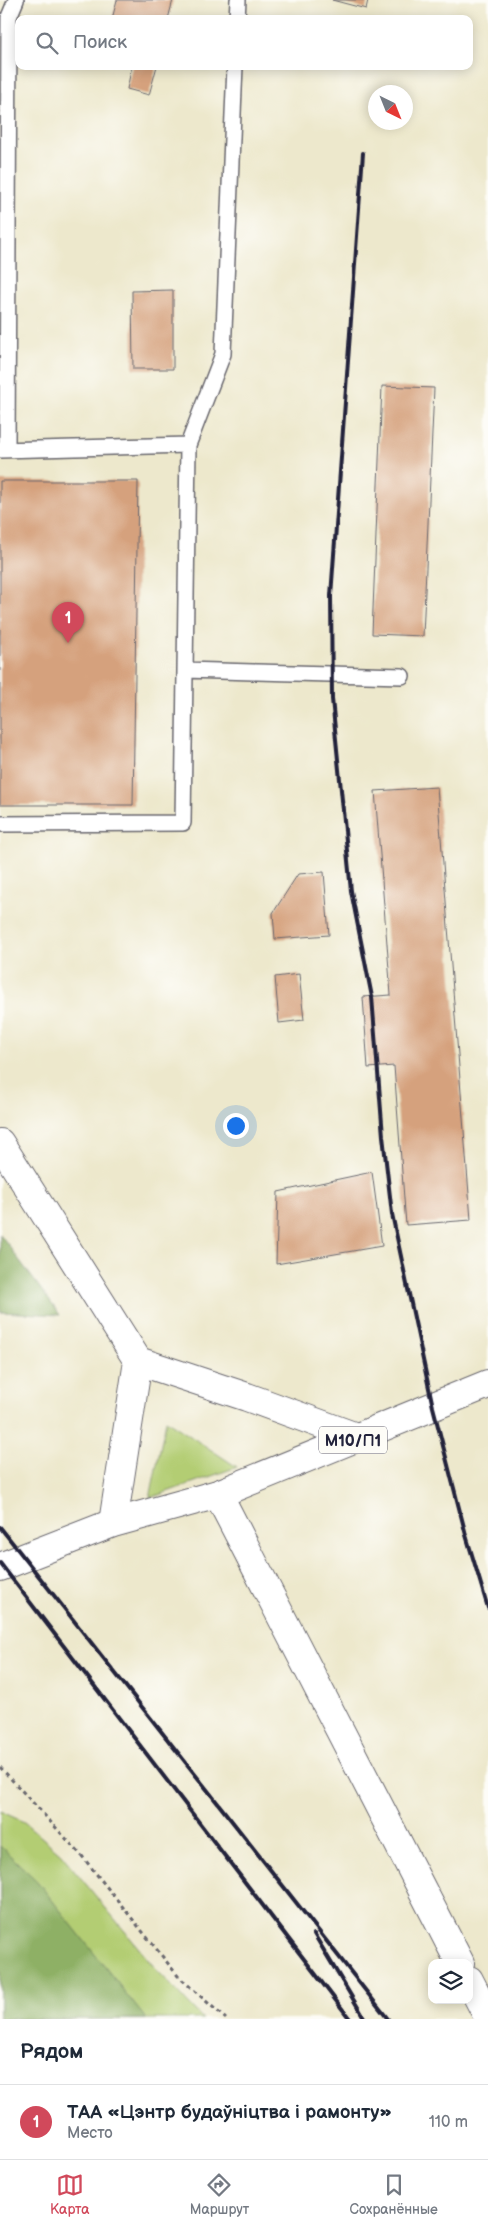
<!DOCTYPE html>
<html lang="ru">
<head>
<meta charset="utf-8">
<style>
  body { margin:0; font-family:"Balsamiq Sans",sans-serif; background:#f2f2f3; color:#1f2937 }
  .controls { position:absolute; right:15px; bottom:15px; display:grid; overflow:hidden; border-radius:10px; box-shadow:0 2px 12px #0003 }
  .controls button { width:45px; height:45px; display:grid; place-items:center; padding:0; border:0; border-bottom:1px solid #e0e1e3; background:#fff; color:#1f2937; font:25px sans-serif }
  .compass { position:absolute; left:368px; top:85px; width:45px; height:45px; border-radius:50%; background:#fff; box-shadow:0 2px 12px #0003; rotate:137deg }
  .you { position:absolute; left:235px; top:1125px; width:18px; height:18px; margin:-12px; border:4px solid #fff; border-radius:50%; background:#1a73e8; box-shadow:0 0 0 8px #1a73e833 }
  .badge { display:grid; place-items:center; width:32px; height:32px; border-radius:50%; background:#d1495b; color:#fff; font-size:16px; font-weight:700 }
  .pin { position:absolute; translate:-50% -41px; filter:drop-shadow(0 1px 2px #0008) }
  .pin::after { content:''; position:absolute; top:26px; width:18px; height:15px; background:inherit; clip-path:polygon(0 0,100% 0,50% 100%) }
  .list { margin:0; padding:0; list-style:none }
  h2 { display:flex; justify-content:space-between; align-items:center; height:65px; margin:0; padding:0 20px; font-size:21px }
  h2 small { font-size:16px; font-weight:400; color:#747a83 }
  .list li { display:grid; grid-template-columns:32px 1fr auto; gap:15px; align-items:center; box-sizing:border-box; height:75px; padding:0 20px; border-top:1px solid #e0e1e3 }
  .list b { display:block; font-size:19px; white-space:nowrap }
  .list p { margin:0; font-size:16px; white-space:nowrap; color:#747a83 }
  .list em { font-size:16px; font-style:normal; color:#747a83 }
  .icon { flex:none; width:28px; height:28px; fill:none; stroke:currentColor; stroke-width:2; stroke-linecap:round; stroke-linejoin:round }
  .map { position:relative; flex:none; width:488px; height:2019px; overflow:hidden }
  .search { position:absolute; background:#fff; box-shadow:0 2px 12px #0003; left:15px; right:15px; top:15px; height:55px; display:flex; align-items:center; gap:12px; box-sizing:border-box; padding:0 18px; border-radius:10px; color:#747a83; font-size:19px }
  .sheet { height:140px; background:#fff }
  nav { display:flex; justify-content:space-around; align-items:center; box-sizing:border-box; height:70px; border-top:1px solid #e0e1e3; background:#fff; font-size:14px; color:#747a83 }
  nav a { display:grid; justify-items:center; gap:2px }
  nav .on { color:#d1495b }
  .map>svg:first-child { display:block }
  .green { fill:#b3cd73; stroke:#6a7857 }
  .forest { fill:#8eb065; stroke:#586950 }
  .building { fill:#d5a17d }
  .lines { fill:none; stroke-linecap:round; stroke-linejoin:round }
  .lane-casing { stroke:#69676e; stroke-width:18 }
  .street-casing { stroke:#69676e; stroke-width:30 }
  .primary-casing { stroke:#69676e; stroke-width:30 }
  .path { stroke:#69676e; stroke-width:3; stroke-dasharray:4 4; stroke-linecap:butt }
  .lane { stroke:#fff; stroke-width:15 }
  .street { stroke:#fff; stroke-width:28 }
  .primary { stroke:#fff; stroke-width:28 }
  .rail { stroke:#22223b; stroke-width:4 }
  .labels { text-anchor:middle; stroke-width:4.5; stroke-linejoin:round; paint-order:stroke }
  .shield { fill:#fdfcf7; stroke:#646373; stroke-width:1 }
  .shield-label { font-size:16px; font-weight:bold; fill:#22223b }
</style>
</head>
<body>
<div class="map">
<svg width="488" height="2019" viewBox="0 0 488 2019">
  <rect width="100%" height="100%" fill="#fdfcf7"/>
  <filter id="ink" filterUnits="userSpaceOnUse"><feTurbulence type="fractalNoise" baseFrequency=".02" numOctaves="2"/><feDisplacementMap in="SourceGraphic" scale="10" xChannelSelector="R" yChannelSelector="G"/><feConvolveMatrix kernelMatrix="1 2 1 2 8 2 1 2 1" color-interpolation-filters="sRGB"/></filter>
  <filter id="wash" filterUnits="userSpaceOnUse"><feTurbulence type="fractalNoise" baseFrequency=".0096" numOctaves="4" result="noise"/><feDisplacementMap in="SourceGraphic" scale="20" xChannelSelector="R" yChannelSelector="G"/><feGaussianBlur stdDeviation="1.12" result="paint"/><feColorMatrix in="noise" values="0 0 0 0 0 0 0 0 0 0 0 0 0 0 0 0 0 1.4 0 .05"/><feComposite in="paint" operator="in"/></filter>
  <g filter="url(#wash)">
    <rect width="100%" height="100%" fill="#ede8cc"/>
    <path class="green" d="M166,1420L237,1467L150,1498Z
      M0,1811L24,1822L61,1854L156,1969L203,2019H0Z"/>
    <path class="forest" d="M0,1234L60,1315L0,1312Z
      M0,1846L37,1881L146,2019H0Z"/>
    <g id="blocks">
      <path class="building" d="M117,0H173L168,19H112Z
        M332,0H368L366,9Z
        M132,66H157L149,95L127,89Z
        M173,290V369H133L132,291Z
        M382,386L434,388L423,636L372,634Z
        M0,481H138L133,805H0Z
        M437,787L471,1220L406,1225L394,1066L368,1068L363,997L391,995L375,791Z
        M324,872L329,935L275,939L273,913L298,874Z
        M299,974L304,1020L279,1023L275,977Z
        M372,1172L382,1246L276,1264L278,1192Z"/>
    </g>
  </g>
  <g filter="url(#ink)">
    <use href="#blocks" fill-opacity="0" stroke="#69676e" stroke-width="1"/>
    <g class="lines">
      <g class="lane-casing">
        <path id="lane" d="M237,19L238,0
          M188,445L223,354L235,66
          M7,449L9,17L16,0
          M0,450L188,445L183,823L0,824
          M185,670L402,676"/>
      </g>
      <g class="street-casing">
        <path id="street" d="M0,1143L138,1361L113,1523
          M138,1361L247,1397L359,1438
          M218,1494L460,1963
          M469,1980L488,2017"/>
      </g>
      <g class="primary-casing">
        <path id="primary" d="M0,1567L113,1523L218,1494L488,1384"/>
      </g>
      <path class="path" d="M0,1767L82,1856L178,1976L226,2019"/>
      <use href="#lane" class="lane"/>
      <use href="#street" class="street"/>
      <use href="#primary" class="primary"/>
      <path class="rail" d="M363,153L331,596L332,699L351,891L372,997L383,1136L392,1214L433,1407L466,1535L488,1608
        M0,1527L388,2019
        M0,1563L350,2019
        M314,1934L365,2019"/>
    </g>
  </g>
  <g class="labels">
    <rect class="shield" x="319" y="1426.5" width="68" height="27" rx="4"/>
    <g class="shield-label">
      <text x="353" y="1446">М10/П1</text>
    </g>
  </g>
</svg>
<div class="controls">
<button><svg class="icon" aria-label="layers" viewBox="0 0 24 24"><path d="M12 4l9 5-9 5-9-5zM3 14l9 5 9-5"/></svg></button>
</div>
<svg class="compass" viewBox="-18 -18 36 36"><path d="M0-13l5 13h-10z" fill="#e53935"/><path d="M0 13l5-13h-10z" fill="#747a83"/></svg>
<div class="you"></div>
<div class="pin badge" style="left:68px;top:643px">1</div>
<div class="search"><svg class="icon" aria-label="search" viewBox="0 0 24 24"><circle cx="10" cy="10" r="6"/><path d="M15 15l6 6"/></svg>Поиск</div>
</div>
<section class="sheet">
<h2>Рядом<small></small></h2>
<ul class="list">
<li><span class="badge">1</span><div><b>ТАА «Цэнтр будаўніцтва і рамонту»</b><p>Место</p></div><em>110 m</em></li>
</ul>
</section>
<nav>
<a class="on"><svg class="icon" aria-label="map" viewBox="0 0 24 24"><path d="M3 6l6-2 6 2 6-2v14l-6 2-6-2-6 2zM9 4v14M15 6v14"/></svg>Карта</a>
<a><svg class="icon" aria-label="directions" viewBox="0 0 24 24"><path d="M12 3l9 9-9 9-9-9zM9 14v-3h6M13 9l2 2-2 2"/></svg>Маршрут</a>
<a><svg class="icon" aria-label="saved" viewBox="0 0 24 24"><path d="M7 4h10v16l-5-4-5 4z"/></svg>Сохранённые</a>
</nav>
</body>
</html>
